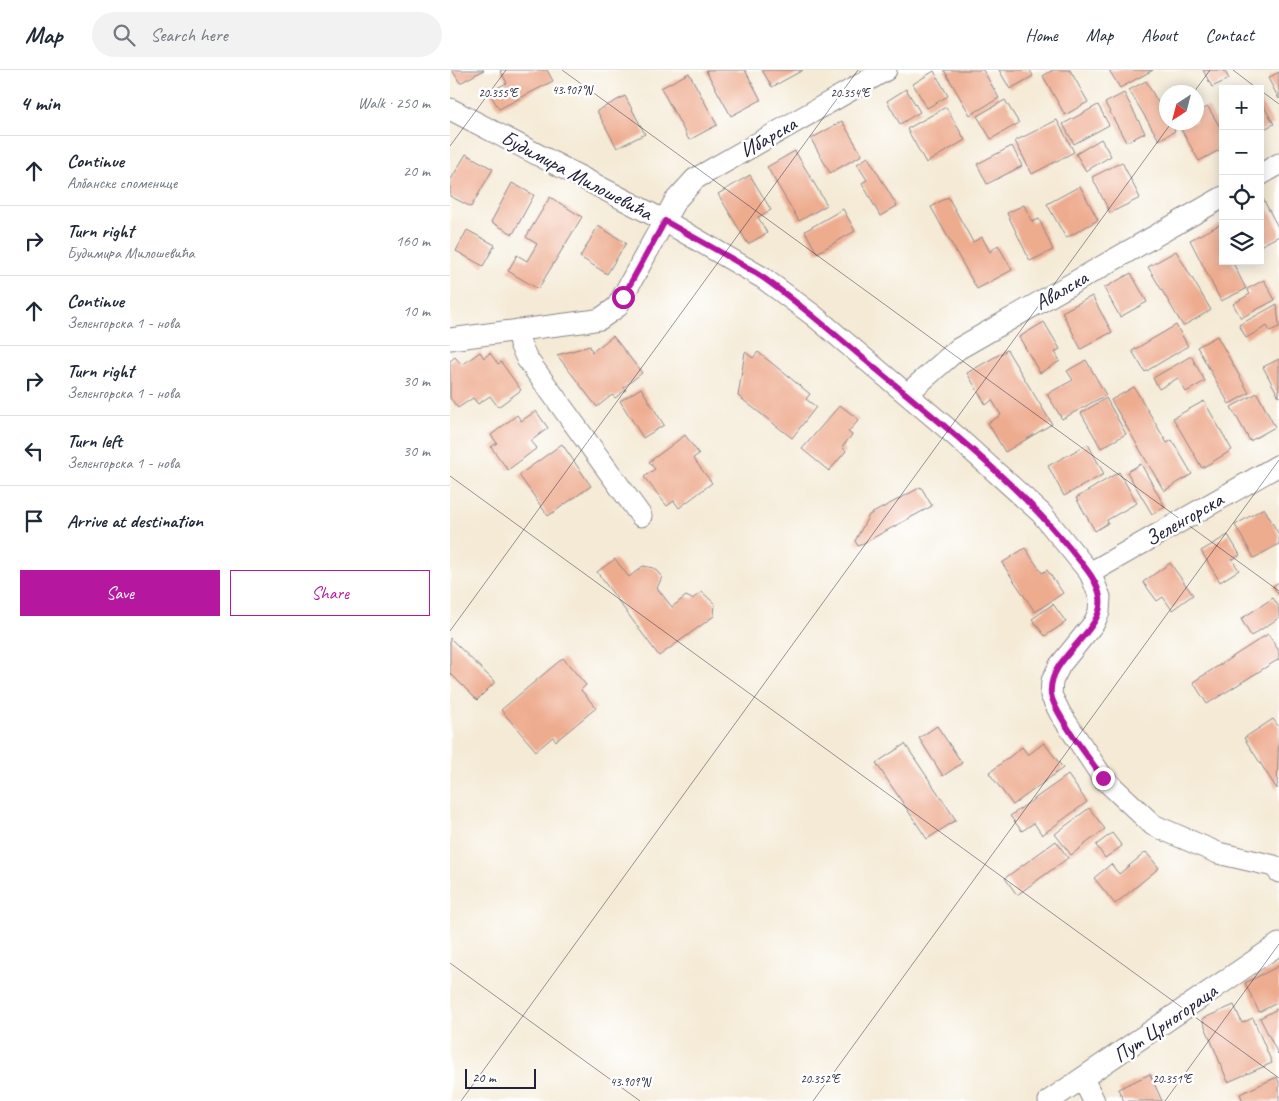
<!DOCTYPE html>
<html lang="en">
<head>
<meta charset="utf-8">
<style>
  body { margin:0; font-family:Caveat,sans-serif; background:#f2f2f3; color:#1f2937 }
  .controls { position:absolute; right:15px; top:15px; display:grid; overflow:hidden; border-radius:0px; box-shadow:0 2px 12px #0003 }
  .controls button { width:45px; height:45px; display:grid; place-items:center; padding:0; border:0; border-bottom:1px solid #e0e1e3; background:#fff; color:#1f2937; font:25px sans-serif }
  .compass { position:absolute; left:709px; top:15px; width:45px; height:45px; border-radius:50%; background:#fff; box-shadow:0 2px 12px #0003; rotate:216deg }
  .scale { position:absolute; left:15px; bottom:12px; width:71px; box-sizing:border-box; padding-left:5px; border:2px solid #22223b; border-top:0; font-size:14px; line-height:18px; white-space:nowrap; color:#22223b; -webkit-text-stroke:4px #fff; paint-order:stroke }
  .stop { position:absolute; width:15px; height:15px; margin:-11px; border:4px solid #b5179e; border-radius:50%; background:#fff }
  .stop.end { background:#b5179e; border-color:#fff; box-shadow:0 1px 5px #0008 }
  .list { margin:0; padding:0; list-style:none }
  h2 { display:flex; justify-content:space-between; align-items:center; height:65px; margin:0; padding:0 20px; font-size:21px }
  h2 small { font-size:16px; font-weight:400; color:#747a83 }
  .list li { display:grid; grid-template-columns:32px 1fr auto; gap:15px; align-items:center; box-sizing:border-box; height:70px; padding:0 20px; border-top:1px solid #e0e1e3 }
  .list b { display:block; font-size:19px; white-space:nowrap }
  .list p { margin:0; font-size:16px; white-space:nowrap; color:#747a83 }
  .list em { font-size:16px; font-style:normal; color:#747a83 }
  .actions { display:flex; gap:10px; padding:15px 20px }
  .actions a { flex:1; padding:11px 0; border:1px solid #b5179e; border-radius:0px; text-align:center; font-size:18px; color:#b5179e }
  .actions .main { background:#b5179e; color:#fff }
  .icon { flex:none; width:28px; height:28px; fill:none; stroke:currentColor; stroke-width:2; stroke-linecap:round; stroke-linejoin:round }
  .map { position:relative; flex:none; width:829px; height:1031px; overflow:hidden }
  header { display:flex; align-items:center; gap:30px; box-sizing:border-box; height:70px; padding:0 25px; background:#fff; border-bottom:1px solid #e0e1e3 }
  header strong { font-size:24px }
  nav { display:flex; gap:28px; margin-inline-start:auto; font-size:18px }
  .search { width:350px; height:45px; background:#f2f2f3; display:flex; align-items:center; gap:12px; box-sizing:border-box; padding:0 18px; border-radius:28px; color:#747a83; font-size:19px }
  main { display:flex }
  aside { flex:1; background:#fff }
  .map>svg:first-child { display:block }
  .building { fill:#eeac8f }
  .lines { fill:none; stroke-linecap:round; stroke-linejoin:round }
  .street-casing { stroke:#8b8688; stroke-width:23 }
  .street { stroke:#fff; stroke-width:21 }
  .route { stroke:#b5179e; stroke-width:6 }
  .ticks { fill:none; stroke:#22223b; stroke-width:1; stroke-opacity:0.45 }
  .labels { text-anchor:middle; stroke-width:5; stroke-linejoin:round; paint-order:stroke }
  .street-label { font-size:21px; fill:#22223b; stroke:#fff }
  .ticks-label { font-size:12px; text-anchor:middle; fill:#22223b; stroke:#fff; stroke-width:5; stroke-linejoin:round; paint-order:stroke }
</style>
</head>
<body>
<header>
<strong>Map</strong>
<div class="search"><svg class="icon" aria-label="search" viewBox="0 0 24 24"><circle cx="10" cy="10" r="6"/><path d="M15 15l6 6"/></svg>Search here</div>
<nav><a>Home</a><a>Map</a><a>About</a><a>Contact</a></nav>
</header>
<main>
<aside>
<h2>4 min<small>Walk · 250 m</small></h2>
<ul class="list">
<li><svg class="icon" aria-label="ahead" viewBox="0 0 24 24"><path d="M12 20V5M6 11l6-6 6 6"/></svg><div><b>Continue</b><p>Албанске споменице</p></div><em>20 m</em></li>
<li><svg class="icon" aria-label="right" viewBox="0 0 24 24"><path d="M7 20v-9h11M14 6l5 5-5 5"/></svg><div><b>Turn right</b><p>Будимира Милошевића</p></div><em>160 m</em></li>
<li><svg class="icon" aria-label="ahead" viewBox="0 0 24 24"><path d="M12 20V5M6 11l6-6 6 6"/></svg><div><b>Continue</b><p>Зеленгорска 1 - нова</p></div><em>10 m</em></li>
<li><svg class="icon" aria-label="right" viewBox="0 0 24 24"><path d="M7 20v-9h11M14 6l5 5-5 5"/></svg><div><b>Turn right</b><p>Зеленгорска 1 - нова</p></div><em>30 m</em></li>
<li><svg class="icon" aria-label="left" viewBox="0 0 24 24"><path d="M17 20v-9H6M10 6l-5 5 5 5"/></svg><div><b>Turn left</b><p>Зеленгорска 1 - нова</p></div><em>30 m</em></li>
<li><svg class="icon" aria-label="arrive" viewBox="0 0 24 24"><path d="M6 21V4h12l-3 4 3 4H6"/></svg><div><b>Arrive at destination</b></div></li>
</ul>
<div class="actions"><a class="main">Save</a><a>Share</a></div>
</aside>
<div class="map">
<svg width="829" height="1031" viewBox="0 0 829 1031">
  <rect width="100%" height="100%" fill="#fff"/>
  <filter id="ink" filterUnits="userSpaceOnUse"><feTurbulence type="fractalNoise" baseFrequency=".02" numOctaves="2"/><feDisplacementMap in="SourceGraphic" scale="10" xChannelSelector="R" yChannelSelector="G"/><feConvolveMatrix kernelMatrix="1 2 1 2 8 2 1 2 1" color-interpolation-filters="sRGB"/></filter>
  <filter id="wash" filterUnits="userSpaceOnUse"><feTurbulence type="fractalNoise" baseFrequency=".0096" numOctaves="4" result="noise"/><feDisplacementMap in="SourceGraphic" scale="20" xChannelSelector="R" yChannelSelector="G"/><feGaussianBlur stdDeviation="1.12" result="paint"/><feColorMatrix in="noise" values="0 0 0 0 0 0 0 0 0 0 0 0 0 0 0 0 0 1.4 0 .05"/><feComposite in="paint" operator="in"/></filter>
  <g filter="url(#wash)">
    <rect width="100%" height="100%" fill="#f4ead5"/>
    <g id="blocks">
      <path class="building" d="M2,0H34L10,13Z
        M50,0H97L103,11L49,39L39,22L57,13Z
        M258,0H295L311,30L281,46L256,1Z
        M312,0H353L322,17Z
        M494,0H533L549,28L520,45Z
        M549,0H580L583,6L560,19Z
        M603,0H620L638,32L615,45L593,6Z
        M659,0H703L670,18Z
        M753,0H774L779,9L762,17Z
        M484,1L498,26L477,38L463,14Z
        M829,2V29L818,8Z
        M239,3L267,55L239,70L211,18Z
        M696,11L716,47V52H720L725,61L709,70L679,20Z
        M456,19L470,42L450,54L437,31Z
        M674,23L695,63L676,72L655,33Z
        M175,26L195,64L167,78L147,41Z
        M555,30L569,53L541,69L527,46Z
        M810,30L824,54L810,61Z
        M648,35L659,55L624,74L613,54Z
        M496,37L515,70L476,93L457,59Z
        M758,37L773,62V78L749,91L728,54L746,52V43Z
        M607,50L624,82L582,104L565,71Z
        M392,51L412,85L380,103L361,69Z
        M651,69L661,86L636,101L626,84Z
        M562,76L572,96L537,114L527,94Z
        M345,81L377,135L349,151L317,97Z
        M16,84L43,99L21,137L0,126V111Z
        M418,87L447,136L430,146L412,113L417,110L407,94Z
        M672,92L690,128L660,143L642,107Z
        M300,105L321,140L308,147L317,163L298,174L268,124Z
        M62,113L84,125L63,164L41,152Z
        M630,116L648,150L616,168L597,134Z
        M100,127L132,147L88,219L58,201L67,185L77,191L87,174L76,167Z
        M498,127L523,172L532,167L540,182L548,175L562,200L527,219L481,137Z
        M810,127H812L829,159V166L810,176Z
        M574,135L582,152L589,149L603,180L580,191L557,143Z
        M393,139L405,161L367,183L355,161Z
        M771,154L773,191H782L796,219L771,231L740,170Z
        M148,156L176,173L157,204L130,187Z
        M17,160L45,175L33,196L6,181Z
        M726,181L761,240L733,256L698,197Z
        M681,203L697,232L670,247L654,218Z
        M814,210L825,230L791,248L783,234L800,224L797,219Z
        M642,226L662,262L631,279L612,242Z
        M827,234L829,257L820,261L817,256L796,268L789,255Z
        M594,252L610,279L605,282L610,291L590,303L569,267Z
        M726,255L738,276L695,302L682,281Z
        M163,266L192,303L174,317L176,320L165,328L162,325L147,337L107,285L140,276L142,282Z
        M767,266L799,323L779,334L747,277Z
        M557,280L602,354L555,382L538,353L551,345L542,330L536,335L517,303Z
        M30,282L34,288L40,283L48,294L51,292L71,320L48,337L40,326L28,334L23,328L8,338L0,328V291L5,287L12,295Z
        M295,282L303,288L308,282L360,324L356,329L366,337L342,368L288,326Z
        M741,286L755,311L736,322L728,308L709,319L703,308Z
        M829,289V327L813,297Z
        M636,290L656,325L612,349L597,324L623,310L617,301Z
        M684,317L717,373L722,370L742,404L714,421L661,330Z
        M191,318L214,355L193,368L170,331Z
        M807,323L825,357L800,371L781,337Z
        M656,328L676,364L651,378L631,343Z
        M754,331L782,380L752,398L723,348Z
        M390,335L409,350L398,362L402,365L392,377L396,381L379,401L352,379Z
        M86,341L98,358L81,371L87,378L58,400L41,377L47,373L41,365L67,345L71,351Z
        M235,365L249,384L243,388L262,413L229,438L224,431L217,436L194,407L205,399L199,392Z
        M112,374L141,416L98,446L69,405Z
        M638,374L654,404L614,426L598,396Z
        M691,394L715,437L702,444L677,402Z
        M669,402L687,433L657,450L658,453L645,461L626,428Z
        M471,417L482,436L408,476L405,471L419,445Z
        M814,438L829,465V474L804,488L785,455Z
        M778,465L790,485L782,490L789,500L770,512L751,481Z
        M575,478L592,503L597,500L613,523L585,542L552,493Z
        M165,489L179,507L193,496L204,498L212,507L207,518L222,537L236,526L242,529L252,522L265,534L264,546L209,586L147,502Z
        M720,493L743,525L722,540L713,527L707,531L693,512Z
        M829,512V526L823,516Z
        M823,528L829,537V548L801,566L791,549Z
        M603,534L616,552L595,566L582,549Z
        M818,564L829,581V589L757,634L743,612Z
        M0,568L45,612L27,630L0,603Z
        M113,588L136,615L131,620L146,638L106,671L103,667L86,681L51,640Z
        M823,649L829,657L827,719L794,668Z
        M487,656L512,693L493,706L469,668Z
        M594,673L613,698L563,735L539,703L572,677L578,685Z
        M455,674L506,750L477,769L426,693Z
        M618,705L637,732L592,765L584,753L572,761L560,746Z
        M639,738L655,759L621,785L605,764Z
        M662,763L672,776L655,788L646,775Z
        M606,771L618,788L567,825L555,808Z
        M696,782L709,798L665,834L644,808L661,794L669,804Z
        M829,896V932L809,942L795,913Z
        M784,935L792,953L803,948L822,993L778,1012L752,949Z
        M829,938V983L828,984L810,948Z
        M700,1004L712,1031H674L668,1019Z
        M827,1007L829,1012V1031H793L790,1024Z"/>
    </g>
  </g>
  <g filter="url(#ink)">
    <use href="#blocks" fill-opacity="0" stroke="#8b8688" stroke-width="1"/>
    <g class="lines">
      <g class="street-casing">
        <path id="street" d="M0,39L215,151L313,208L363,245L498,359L591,443L640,503L650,527L649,542L644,553L610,595L602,611L601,625L610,643L653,708L703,755L768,783L824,796L829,802
          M810,105L829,94
          M68,260L70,274L77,289L191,446
          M0,269L139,251L150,249L167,237L225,131L245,109L436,0
          M457,324L508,279L773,127
          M640,503L829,395
          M633,1009L644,1031
          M599,1031L829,874"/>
      </g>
      <use href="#street" class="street"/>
    </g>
  </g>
  <g class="lines" filter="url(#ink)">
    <path class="route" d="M173,227L215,151C248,170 283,188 315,209C356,238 393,272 432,304C498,359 567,413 621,480C632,494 647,509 650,527C656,562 597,586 601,624C603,642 641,691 653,708"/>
  </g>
  <path class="ticks" d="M112,0L829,521M783,0L808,19M810,20L829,34M744,22L760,0M0,76L56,0M0,406L829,1008M0,561L408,0M0,893L190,1031M11,1031L722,52M363,1031L829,390M715,1031L829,874"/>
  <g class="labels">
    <g class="street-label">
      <text transform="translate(318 67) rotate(-30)" y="7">Ибарска</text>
      <text transform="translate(127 105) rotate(28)" y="7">Будимира Милошевића</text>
      <text transform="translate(611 220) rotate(-30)" y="7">Авалска</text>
      <text transform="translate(734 449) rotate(-30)" y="7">Зеленгорска</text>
      <text transform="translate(715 953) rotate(-35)" y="7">Пут Црногораца</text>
    </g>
  </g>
  <g class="ticks-label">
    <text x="122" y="24">43.907°N</text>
    <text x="48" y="27">20.355°E</text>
    <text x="400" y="27">20.354°E</text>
    <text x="370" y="1013">20.352°E</text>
    <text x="722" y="1013">20.351°E</text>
    <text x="180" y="1016">43.909°N</text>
  </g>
</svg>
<div class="controls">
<button>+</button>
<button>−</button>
<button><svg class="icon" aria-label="locate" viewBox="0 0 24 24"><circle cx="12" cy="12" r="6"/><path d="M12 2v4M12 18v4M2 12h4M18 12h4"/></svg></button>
<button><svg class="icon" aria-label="layers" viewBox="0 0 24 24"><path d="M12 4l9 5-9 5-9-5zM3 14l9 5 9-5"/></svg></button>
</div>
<svg class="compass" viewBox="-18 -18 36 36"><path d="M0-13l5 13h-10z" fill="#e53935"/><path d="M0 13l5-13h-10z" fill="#747a83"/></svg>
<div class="scale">20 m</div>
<div class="stop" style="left:173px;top:227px"></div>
<div class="stop end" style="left:653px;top:708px"></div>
</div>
</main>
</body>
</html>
